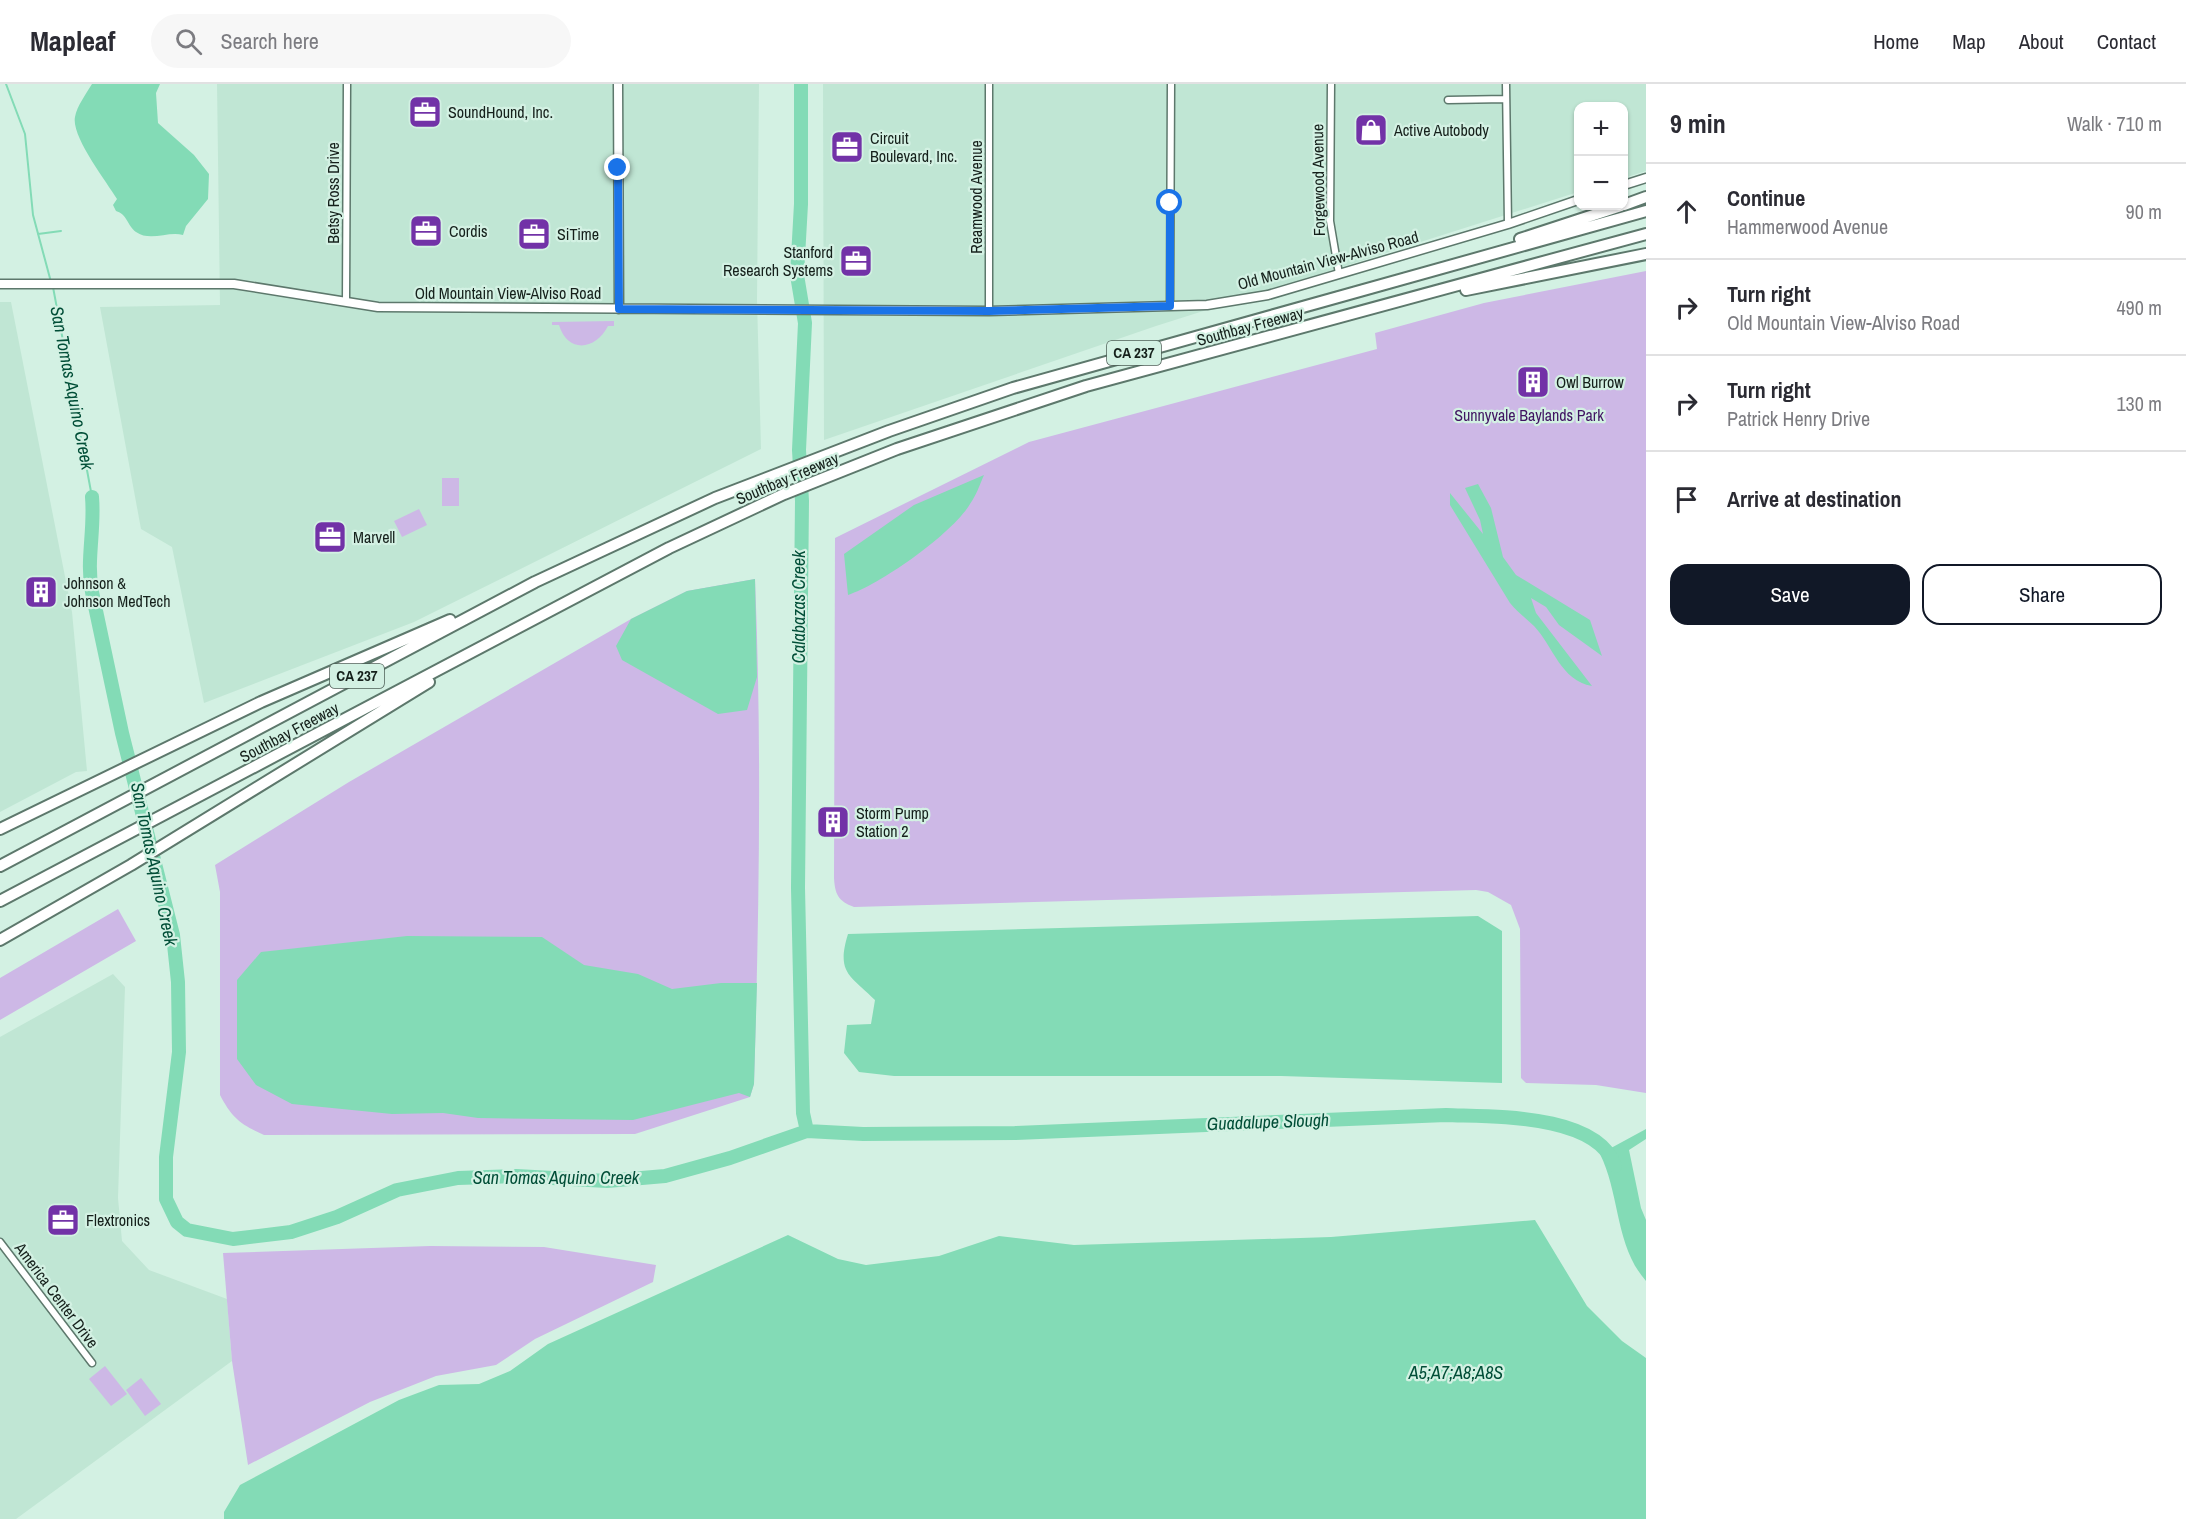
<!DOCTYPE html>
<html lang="en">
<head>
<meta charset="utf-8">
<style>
  body { margin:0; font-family:"Archivo Narrow",sans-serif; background:#f7f7f7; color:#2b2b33 }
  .controls { position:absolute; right:18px; top:18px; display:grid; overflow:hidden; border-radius:12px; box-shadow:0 2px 4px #0004 }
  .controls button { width:54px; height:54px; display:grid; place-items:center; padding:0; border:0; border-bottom:2px solid #e1e1e2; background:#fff; color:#2b2b33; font:30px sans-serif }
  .stop { position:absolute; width:18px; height:18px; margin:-14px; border:4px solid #1a73e8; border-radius:50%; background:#fff }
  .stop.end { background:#1a73e8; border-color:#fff; box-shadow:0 2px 6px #0008 }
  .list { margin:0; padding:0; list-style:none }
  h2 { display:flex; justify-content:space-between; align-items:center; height:78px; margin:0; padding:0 24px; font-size:26px }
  h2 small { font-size:20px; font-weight:400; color:#7c7c81 }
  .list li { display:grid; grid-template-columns:39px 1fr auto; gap:18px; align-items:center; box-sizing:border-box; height:96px; padding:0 24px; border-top:2px solid #e1e1e2 }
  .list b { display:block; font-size:22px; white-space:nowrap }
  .list p { margin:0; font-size:20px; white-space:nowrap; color:#7c7c81 }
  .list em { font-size:20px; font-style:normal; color:#7c7c81 }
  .actions { display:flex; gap:12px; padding:18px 24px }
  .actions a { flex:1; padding:14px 0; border:2px solid #111827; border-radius:18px; text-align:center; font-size:21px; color:#111827 }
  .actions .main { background:#111827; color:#fff }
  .icon { flex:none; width:33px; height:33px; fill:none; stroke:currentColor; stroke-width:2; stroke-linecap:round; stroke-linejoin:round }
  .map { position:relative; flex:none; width:1646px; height:1435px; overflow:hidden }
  header { display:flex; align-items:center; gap:36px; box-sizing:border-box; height:84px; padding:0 30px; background:#fff; border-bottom:2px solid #e1e1e2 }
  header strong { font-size:28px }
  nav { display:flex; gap:33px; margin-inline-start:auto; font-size:21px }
  .search { width:420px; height:54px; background:#f7f7f7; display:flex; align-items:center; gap:15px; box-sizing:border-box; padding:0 21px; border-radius:33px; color:#7c7c81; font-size:22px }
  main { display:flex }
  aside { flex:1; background:#fff }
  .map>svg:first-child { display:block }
  .built { fill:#c0e6d4 }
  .green { fill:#cdb8e6 }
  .water { fill:#83dbb6 }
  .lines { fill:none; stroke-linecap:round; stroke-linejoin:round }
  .stream { stroke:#83dbb6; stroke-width:2 }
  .river { stroke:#83dbb6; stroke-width:14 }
  .street-casing { stroke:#5d786c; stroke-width:9 }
  .secondary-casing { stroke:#5d786c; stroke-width:11 }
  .highway-casing { stroke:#5d786c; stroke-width:14 }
  .street { stroke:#fff; stroke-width:6 }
  .secondary { stroke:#fff; stroke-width:8 }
  .highway { stroke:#fff; stroke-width:10 }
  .route { stroke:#1a73e8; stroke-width:8 }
  .labels { text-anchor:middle; stroke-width:4.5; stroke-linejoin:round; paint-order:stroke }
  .shield { fill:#d3f1e3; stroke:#4e5f57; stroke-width:1.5 }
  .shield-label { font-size:15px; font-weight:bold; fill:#15201b }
  .poi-label { font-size:16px; fill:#15201b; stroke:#d3f1e3; text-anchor:start }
  .street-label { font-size:16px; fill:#15201b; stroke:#d3f1e3 }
  .park-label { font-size:16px; fill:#401462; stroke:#d3f1e3 }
  .water-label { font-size:18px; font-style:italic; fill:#014e37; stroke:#d3f1e3 }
</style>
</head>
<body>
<header>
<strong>Mapleaf</strong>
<div class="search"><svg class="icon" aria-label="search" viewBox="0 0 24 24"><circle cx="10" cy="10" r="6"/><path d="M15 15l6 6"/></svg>Search here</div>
<nav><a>Home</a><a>Map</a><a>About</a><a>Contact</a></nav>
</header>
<main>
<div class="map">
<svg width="1646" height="1435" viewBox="0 0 1646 1435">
  <rect width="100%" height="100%" fill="#d3f1e3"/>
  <path class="built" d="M217,0H759L757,216L761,365L414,538L204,619L172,463L141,445L100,223L220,221Z
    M823,0H1646V87L1624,94V22H1578V108L1156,242L824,356Z
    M0,218H11L72,528L87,687L76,688L0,728Z
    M113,890L125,903L118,1114L122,1157L149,1186L227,1215L232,1277L16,1435H0V953Z"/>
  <path class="green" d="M1646,187V1009L1596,1001L1526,999L1521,994L1520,845L1511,821L1488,808L1476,806L854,823C838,817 835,810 834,794L835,454L1029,358L1377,265L1375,249L1484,219Z
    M614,237V242H608C596,266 568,270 559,241H552V238Z
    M442,394H459V422H442Z
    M419,425L427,441L402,453L394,437Z
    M755,495C762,663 759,832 754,1000L750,1013L635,1050L264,1051C240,1040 232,1034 220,1011V808L215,781L349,698L631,535L687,507Z
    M118,825L136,857L0,936V894Z
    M430,1162L544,1163L656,1181L653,1198L535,1255L496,1281L436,1292L370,1318L248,1381L232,1277L223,1169Z
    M105,1282L127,1310L111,1322L89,1295Z
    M141,1294L161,1320L145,1332L126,1306Z"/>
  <path class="water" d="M92,0H160L156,9L158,39L194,71L209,90L208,115L186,142L183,151C168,147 150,158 136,148C127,141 127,130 116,127L113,121L117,115C106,97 71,52 75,33C77,22 86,10 92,0Z
    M984,391C980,400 976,412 970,420C952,450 881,500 848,511L844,470L914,421Z
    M1478,400L1491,424L1503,473L1516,491L1590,536L1602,572L1559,541L1546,523L1531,514L1536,529L1592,602C1561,597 1553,562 1534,542C1526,534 1517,528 1510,519L1450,421V409L1483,450L1480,436L1465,404Z
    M755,495L757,593L747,626L718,630L622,576L616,562L631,535L687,507Z
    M1478,832L1502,847V999L1281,992H894L859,988L844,969L847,941L871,940L875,916C850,891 836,889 848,850Z
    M407,852L542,853L584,881L638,890L672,905L721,899H757L754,1000L750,1013L739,1009L633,1036L478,1034L443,1029L392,1030L292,1020L256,1001L237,975V896L261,868Z
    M1646,1045V1055L1629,1066L1641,1124L1646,1136V1197C1615,1162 1620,1110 1600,1070Z
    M1535,1136L1587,1222L1622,1257L1646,1274V1435H224V1428L240,1401L399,1316L439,1301L479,1300L510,1287L548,1260L788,1151L838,1175L866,1181L939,1172L999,1152L1074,1161L1331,1153Z"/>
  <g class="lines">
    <path class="stream" d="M6,0L25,50L33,131L51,198
      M38,150L61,147
      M53,203L92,413"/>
    <path class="river" d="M801,0V120L797,191L805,239L799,366L802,417L798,804L803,1029L807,1047
      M92,413C95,446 86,476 92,508L122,649L173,851L178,898L179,968L166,1073V1115L177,1138L187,1146L233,1155L291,1148L337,1133L397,1106L458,1094L516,1092L607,1097L665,1092L730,1074L807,1047L863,1050L1015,1049L1446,1031C1491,1033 1597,1029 1615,1082"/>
    <g class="street-casing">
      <path id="street" d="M989,0V227
        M1331,0L1330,137L1339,190
        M1506,0L1508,140
        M1448,16L1506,15
        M346,218L347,0
        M1170,222L1171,0
        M0,1158L92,1279"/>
    </g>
    <g class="secondary-casing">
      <path id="secondary" d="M618,0L619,225
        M1624,101L1646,94
        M0,200H234L378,223L989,227L1207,221L1268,211L1508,140L1578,116"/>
    </g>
    <g class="highway-casing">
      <path id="highway" d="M1624,121L1646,113
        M1520,155L1621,122
        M1466,206L1646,170
        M0,745L261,618L450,536
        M0,782L535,498L715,414L889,347L1013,304L1646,127
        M0,817L669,464L784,410L897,365L1086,302L1646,150
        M0,856L131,781L429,598"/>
    </g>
    <use href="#street" class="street"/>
    <use href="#secondary" class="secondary"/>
    <use href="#highway" class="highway"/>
  </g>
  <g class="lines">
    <path class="route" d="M618,84L619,225L989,227L1170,222V119"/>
  </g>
  <defs>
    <g id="office-square" transform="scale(1.725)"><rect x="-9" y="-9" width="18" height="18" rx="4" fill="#7232a7" stroke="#d3f1e3"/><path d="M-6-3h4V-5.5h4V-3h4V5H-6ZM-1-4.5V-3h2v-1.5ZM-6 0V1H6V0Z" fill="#fff"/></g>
    <g id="shop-square" transform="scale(1.725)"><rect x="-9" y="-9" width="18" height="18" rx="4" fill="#7232a7" stroke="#d3f1e3"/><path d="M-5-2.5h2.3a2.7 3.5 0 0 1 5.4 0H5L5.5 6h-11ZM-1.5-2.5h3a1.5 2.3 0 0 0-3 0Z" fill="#fff"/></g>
    <g id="building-square" transform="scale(1.725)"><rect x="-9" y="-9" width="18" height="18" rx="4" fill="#7232a7" stroke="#d3f1e3"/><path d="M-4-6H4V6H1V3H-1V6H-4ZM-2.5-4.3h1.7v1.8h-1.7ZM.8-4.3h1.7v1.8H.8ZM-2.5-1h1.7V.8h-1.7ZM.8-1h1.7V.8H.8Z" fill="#fff"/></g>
  </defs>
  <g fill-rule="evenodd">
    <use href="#office-square" x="425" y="28"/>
    <use href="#shop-square" x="1371" y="46"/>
    <use href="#office-square" x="847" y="63"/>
    <use href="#office-square" x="426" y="147"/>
    <use href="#office-square" x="534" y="150"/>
    <use href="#office-square" x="856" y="177"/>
    <use href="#building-square" x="1533" y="298"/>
    <use href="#office-square" x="330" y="453"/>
    <use href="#building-square" x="41" y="508"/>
    <use href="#building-square" x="833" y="738"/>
    <use href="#office-square" x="63" y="1136"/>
  </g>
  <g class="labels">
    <g class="shield">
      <rect x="1107" y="257" width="54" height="24" rx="4.5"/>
      <rect x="330" y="580" width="54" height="24" rx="4.5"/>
    </g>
    <g class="shield-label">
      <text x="1134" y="274">CA 237</text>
      <text x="357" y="597">CA 237</text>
    </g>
    <g class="poi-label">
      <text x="448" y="34">SoundHound, Inc.</text>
      <text x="1394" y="52">Active Autobody</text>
      <text x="870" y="60">Circuit<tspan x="870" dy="18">Boulevard, Inc.</tspan></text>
      <text x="449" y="153">Cordis</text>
      <text x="557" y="156">SiTime</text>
      <text x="833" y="174" text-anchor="end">Stanford<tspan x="833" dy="18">Research Systems</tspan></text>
      <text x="1556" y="304">Owl Burrow</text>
      <text x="353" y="459">Marvell</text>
      <text x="64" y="505">Johnson &amp;<tspan x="64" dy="18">Johnson MedTech</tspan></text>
      <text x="856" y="735">Storm Pump<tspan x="856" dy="18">Station 2</tspan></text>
      <text x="86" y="1142">Flextronics</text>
    </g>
    <g class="street-label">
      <text transform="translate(1318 96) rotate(-91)" y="6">Forgewood Avenue</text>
      <text transform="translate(333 109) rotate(-90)" y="6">Betsy Ross Drive</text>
      <text transform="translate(976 113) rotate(-90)" y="6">Reamwood Avenue</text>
      <text transform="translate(1328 176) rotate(-15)" y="6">Old Mountain View-Alviso Road</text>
      <text x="508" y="215">Old Mountain View-Alviso Road</text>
      <text transform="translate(1250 242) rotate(-15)" y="6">Southbay Freeway</text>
      <text transform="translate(787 394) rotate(-23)" y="6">Southbay Freeway</text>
      <text transform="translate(289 648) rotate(-28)" y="6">Southbay Freeway</text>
      <text transform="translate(57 1211) rotate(53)" y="6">America Center Drive</text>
    </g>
    <g class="park-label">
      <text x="1529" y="337">Sunnyvale Baylands Park</text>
    </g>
    <g class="water-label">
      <text transform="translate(72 304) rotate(79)" y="6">San Tomas Aquino Creek</text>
      <text transform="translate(799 523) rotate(-90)" y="6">Calabazas Creek</text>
      <text transform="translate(154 780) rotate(78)" y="6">San Tomas Aquino Creek</text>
      <text transform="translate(1268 1038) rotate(-2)" y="6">Guadalupe Slough</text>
      <text x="556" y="1100">San Tomas Aquino Creek</text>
      <text x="1456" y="1295">A5;A7;A8;A8S</text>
    </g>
  </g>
</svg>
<div class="controls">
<button>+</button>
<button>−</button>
</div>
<div class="stop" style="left:1170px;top:119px"></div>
<div class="stop end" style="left:618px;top:84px"></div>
</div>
<aside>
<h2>9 min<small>Walk · 710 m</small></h2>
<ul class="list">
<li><svg class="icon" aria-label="ahead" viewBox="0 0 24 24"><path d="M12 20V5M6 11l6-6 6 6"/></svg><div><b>Continue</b><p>Hammerwood Avenue</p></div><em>90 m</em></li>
<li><svg class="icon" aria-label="right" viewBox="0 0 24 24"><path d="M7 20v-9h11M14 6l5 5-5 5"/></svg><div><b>Turn right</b><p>Old Mountain View-Alviso Road</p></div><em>490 m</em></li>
<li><svg class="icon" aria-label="right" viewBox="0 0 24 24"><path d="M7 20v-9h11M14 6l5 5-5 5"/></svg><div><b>Turn right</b><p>Patrick Henry Drive</p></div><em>130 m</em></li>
<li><svg class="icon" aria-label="arrive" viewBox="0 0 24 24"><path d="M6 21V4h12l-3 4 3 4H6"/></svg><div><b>Arrive at destination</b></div></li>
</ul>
<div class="actions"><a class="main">Save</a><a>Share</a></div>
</aside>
</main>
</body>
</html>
